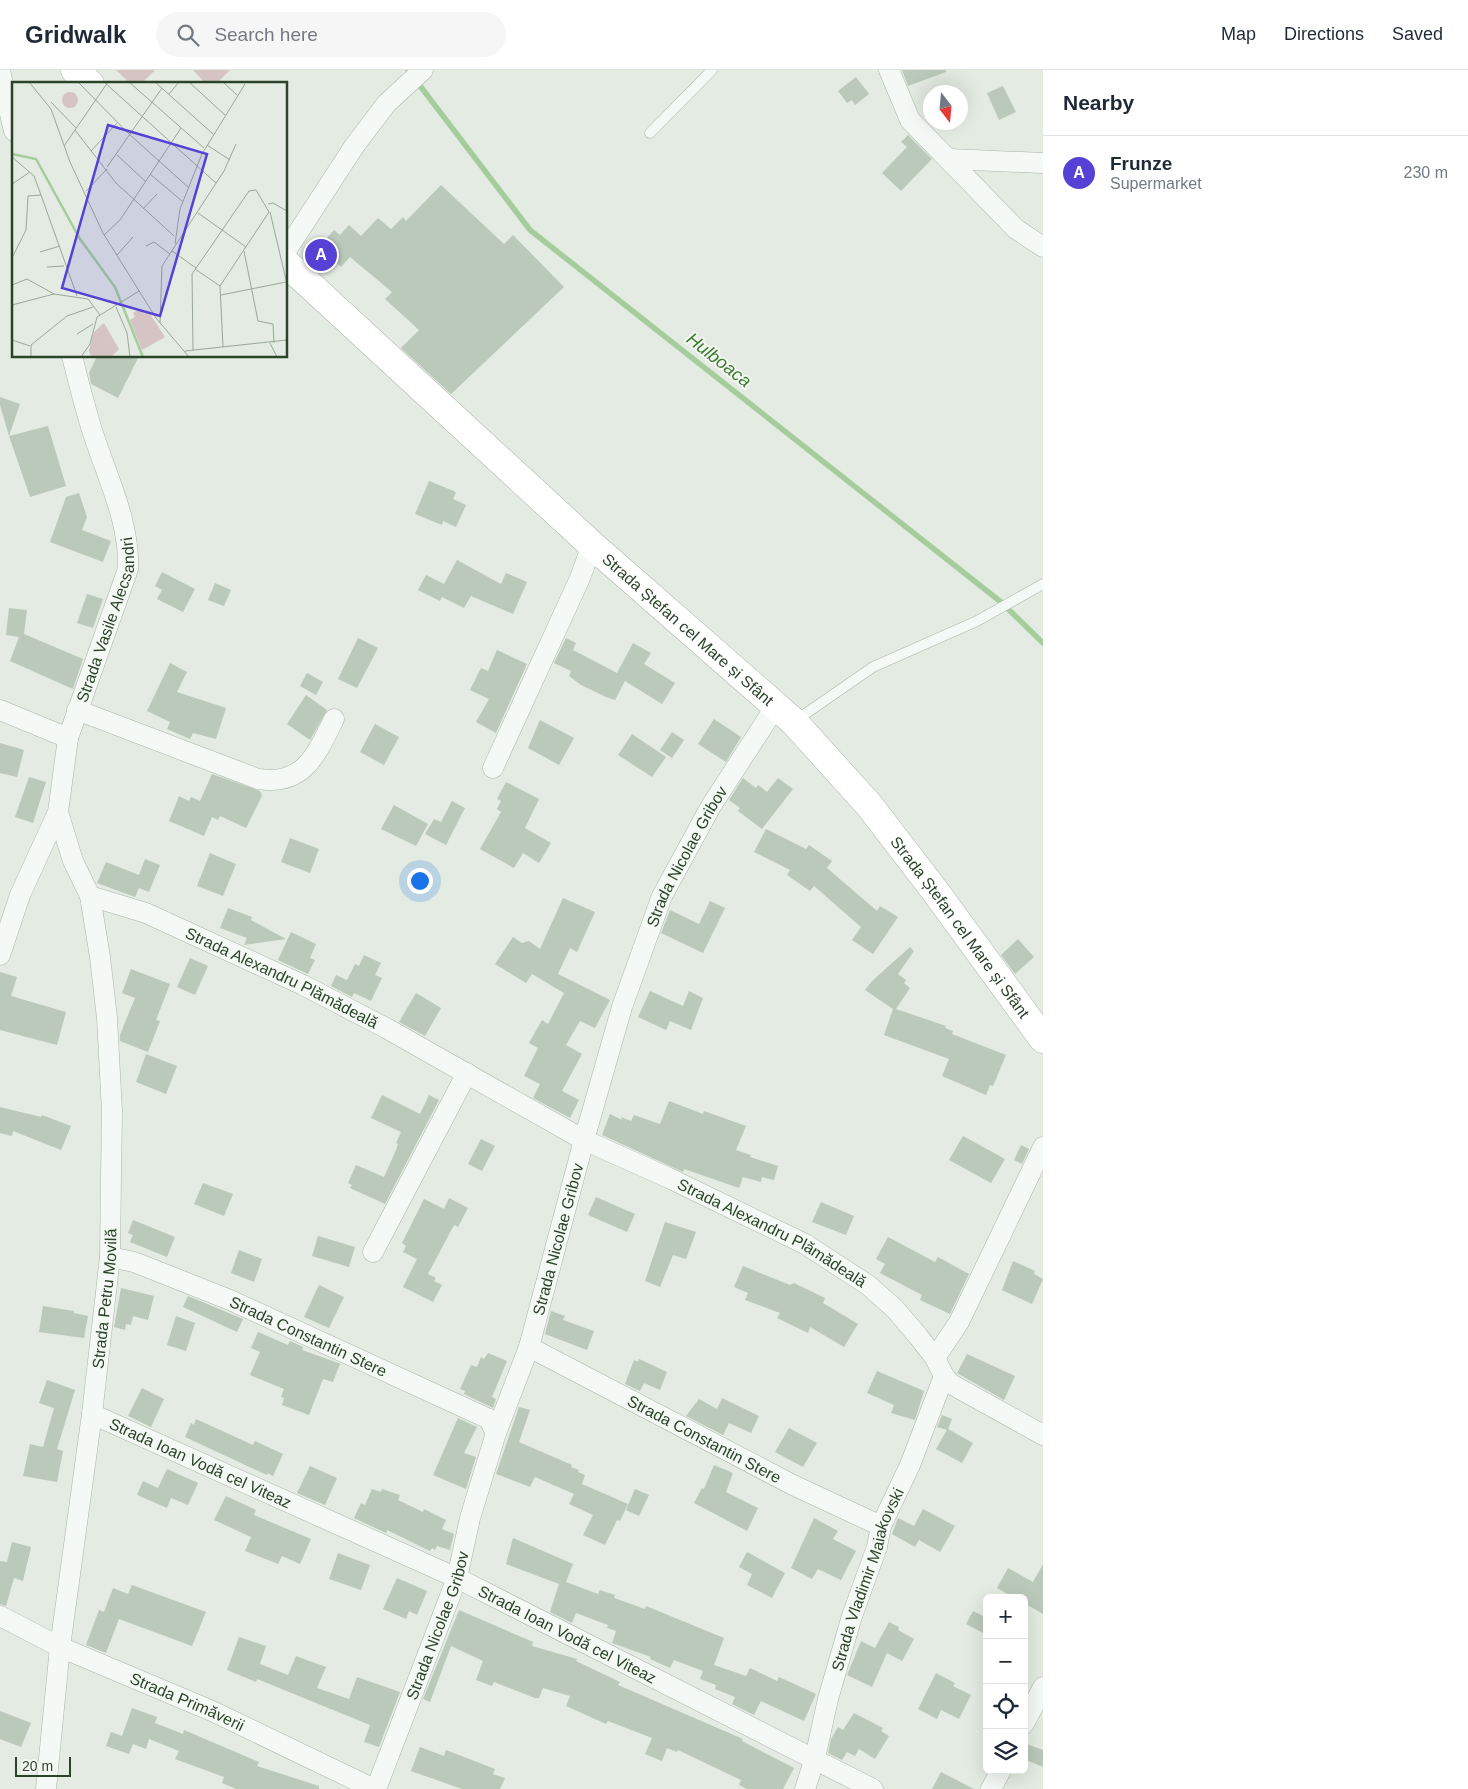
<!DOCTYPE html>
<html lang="en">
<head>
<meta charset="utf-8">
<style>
  body { margin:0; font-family:Helvetica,sans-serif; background:#f6f6f7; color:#1f2937 }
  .controls { position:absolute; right:15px; bottom:15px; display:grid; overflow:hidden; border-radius:8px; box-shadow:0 5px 20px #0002 }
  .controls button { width:45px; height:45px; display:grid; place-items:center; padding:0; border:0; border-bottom:1px solid #e0e1e3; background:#fff; color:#1f2937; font:25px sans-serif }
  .compass { position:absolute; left:923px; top:15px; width:45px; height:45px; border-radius:50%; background:#fff; box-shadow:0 5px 20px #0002; rotate:164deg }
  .scale { position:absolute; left:15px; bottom:12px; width:56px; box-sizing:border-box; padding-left:5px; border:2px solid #2b4429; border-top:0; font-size:14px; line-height:18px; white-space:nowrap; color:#2b4429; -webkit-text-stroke:4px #f3f8f2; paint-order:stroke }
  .you { position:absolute; left:419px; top:810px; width:18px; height:18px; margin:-12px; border:4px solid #fff; border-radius:50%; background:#1a73e8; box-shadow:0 0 0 8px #1a73e833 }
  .badge { display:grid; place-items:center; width:32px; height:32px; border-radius:50%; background:#5641d6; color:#fff; font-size:16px; font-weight:700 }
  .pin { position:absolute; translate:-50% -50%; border:2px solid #fff; box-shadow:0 1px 5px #0006 }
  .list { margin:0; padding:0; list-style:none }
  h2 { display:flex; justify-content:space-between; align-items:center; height:65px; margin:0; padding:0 20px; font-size:21px }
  h2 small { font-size:16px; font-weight:400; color:#747a83 }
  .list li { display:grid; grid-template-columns:32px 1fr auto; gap:15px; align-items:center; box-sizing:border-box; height:75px; padding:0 20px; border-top:1px solid #e0e1e3 }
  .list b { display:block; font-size:19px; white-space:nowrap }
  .list p { margin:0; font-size:16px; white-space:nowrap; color:#747a83 }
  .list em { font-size:16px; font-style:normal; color:#747a83 }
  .icon { flex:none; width:28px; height:28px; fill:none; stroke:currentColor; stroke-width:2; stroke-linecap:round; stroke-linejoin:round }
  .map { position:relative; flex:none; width:1043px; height:1719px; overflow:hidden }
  header { display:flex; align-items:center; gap:30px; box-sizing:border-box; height:70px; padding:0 25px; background:#fff; border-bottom:1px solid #e0e1e3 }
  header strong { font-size:24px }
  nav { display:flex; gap:28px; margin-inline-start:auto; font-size:18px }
  .search { width:350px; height:45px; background:#f6f6f7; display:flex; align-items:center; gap:12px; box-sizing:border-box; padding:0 18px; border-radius:28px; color:#747a83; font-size:19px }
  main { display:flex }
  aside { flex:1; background:#fff }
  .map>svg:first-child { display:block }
  .green { fill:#d6c3c3 }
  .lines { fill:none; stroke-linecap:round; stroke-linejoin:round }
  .stream { stroke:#a5cd9b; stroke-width:5.5 }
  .building { fill:#bac9b9 }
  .lane-casing { stroke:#a8b6a7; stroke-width:11 }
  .street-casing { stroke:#a8b6a7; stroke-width:21 }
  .secondary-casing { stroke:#a8b6a7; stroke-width:29 }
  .lane { stroke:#f5f9f5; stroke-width:10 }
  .street { stroke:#f5f9f5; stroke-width:20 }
  .secondary { stroke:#fff; stroke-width:28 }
  .labels { text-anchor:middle; stroke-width:4; stroke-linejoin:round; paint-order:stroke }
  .street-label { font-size:16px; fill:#2b4429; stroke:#f3f8f2 }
  .water-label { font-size:18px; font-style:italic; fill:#3c7b30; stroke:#f3f8f2 }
  .inset-river { fill:none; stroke:#a5cd9b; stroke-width:2.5 }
  .inset-road { fill:none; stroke:#99a898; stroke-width:1 }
  .view { fill:#5641d6; fill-opacity:0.15; stroke:#5641d6; stroke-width:2.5 }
  .inset-edge { fill:none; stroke:#2b4429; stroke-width:2.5 }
</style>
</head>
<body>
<header>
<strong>Gridwalk</strong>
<div class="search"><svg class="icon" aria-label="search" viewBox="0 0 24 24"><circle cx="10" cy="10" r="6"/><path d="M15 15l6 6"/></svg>Search here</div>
<nav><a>Map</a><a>Directions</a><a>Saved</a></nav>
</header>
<main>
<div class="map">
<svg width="1043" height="1719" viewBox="0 0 1043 1719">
  <rect width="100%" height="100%" fill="#e3ebe2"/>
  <path class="green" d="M116,0H155L141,14H131Z
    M193,0H230L218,12L219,14H206Z"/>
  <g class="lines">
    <path class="stream" d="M408,0L530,160L1001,532L1043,573"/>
  </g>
  <path class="building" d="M902,0H946V2L908,16Z
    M856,7L869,24L855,35L852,30L847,33L838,21Z
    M1003,16L1016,42L999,50L987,23Z
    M908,65L932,89L901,121L882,103L907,77L901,72Z
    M441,115L504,174L513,165L564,217L451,324L401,278L419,260L385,229L392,222L350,187L341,197L319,177L334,160L340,165L349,155L361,166L378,148L391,159L403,147L406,151Z
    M97,286H139L118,328L91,314L89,303Z
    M0,327L20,334L9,366L0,335Z
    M48,356L66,416L30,427L9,366Z
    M429,411L456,422L453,429L466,435L456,457L443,451L442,455L415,444Z
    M79,423L87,447L82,460L111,471L103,492L50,472L66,427Z
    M457,490L501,514L506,503L527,512L513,544L471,526L464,538L442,527L440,531L418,520L426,505L444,514Z
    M162,502L195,519L183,542L157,529L162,520L155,516Z
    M215,513L231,520L224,536L208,530Z
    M87,524L103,529L93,558L77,553Z
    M9,538L27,540L24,564L83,589L73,619L10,591L19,567L6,565Z
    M358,568L378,578L357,618L338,609Z
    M566,568L576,573L573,580L617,603L633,573L651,583L644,594L675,613L662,634L625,611L615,630L606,627L581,615L569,606L571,601L554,593Z
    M497,580L527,594L496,663L476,652L489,629L470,620L481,598L488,601Z
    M170,593L187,602L177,622L226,638L216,669L193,663L190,669L167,659L170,652L147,641Z
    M307,603L323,612L316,625L300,616Z
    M306,625L327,640L310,670L287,654Z
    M714,649L741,667L726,692L698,674Z
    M540,650L574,668L559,695L528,678Z
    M375,654L399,667L384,695L360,682Z
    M672,662L684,670L672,688L660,680Z
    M632,664L666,687L652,707L618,685Z
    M0,673L24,680L17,707L0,703Z
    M212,704L260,721L262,726L246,758L220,746L218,750L212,747L204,766L169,751L179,726L189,731L191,727L200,731Z
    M29,707L46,712L33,753L15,747Z
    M743,708L756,718L758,715L767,722L778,708L793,719L762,759L738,741L740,738L729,730Z
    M506,712L539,729L525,758L551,773L539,793L523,783L514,798L480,779L501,742L497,739L501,731L497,729Z
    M452,731L465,738L446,775L425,764L434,749L441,752Z
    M394,735L428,754L416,776L381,759Z
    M766,759L806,779L809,775L832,791L827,798L877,841L880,836L898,847L873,884L852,870L861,857L814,816L810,821L787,805L790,800L754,782Z
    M290,768L319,779L310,803L281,792Z
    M210,783L236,794L223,826L197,816Z
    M145,789L160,795L149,822L139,818L135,827L97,813L106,792L139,805Z
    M563,828L595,842L577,882L570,878L558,904L610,930L595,958L580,951L566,975L582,984L562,1021L579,1030L570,1048L533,1028L540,1014L524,1006L538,978L529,973L542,950L548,954L564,923L532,904L526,913L495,894L513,867L522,873L529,871L540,879Z
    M710,831L725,838L703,883L661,863L670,840L699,854Z
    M228,838L252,847L251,850L286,869L244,875L247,868L220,858Z
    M291,862L316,874L310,888L315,890L308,904L278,890Z
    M1018,869L1034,887L1015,904L1001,885Z
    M910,877L914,881L898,904L906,910L904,913L910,918L896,939L946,956L945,958L953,961L952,964L1006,985L993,1016L990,1015L986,1025L942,1006L949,989L884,965L893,939L865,920L872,911Z
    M364,885L381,893L375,905L382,908L371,931L354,923L352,927L331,916L336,905L347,910L355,894L359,896Z
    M190,888L208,896L195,925L177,917Z
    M131,899L170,914L156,950L160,951L148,982L120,971V965L135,928L122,923Z
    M0,902L17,907L11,926L66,942L57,975L0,960Z
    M650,921L683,936L689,921L703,928L691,960L670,951L666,960L638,947Z
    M416,923L441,938L425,966L399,952Z
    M146,984L177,996L166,1024L136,1012Z
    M382,1025L420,1044L429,1025L439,1030L385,1134L350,1118L352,1115L348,1113L356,1095L384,1107L396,1080L398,1074L396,1073L401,1062L371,1048Z
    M669,1031L703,1044L704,1041L746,1056L736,1080L751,1085L750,1087L778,1096L774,1110L762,1107L761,1112L743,1107L739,1118L684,1099L683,1102L602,1065L610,1044L622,1050L621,1047L631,1051L634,1045L660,1054Z
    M0,1037L41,1047L42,1045L71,1056L61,1080L13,1061L12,1066L0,1063Z
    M963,1066L1005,1089L991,1113L949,1090Z
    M481,1069L495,1076L482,1101L468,1094Z
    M1021,1075L1029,1079L1022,1094L1014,1090Z
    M203,1113L233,1124L224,1146L194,1134Z
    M596,1127L635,1144L627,1162L588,1145Z
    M449,1128L468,1138L458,1157L454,1155L428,1204L436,1208L434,1211L442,1215L433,1232L403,1217L417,1189L403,1182L406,1176L402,1173L424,1129L444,1139Z
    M821,1132L854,1146L846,1165L812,1152Z
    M133,1150L175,1167L167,1187L130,1172L133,1165L128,1163Z
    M665,1152L696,1162L686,1189L673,1185L660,1217L645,1211Z
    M318,1166L355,1177L349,1197L312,1186Z
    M888,1167L935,1192L938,1187L969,1204L950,1244L920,1230L922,1225L880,1203L885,1194L876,1189Z
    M239,1180L262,1189L254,1212L231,1203Z
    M1013,1191L1035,1201L1034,1204L1043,1209L1032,1234L1002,1220Z
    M743,1196L790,1215L794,1213L825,1228L823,1233L858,1254L844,1277L810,1257L808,1263L777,1248L780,1243L745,1230L748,1223L734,1217Z
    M319,1215L344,1227L329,1258L304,1247Z
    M121,1218L154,1226L148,1250L133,1246L131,1255L126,1254L125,1260L114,1257Z
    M188,1226L243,1249L237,1262L183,1237Z
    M43,1236L74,1241V1243L88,1246L84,1268L39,1262Z
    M551,1241L565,1246L563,1250L594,1261L587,1280L545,1264Z
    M176,1246L195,1253L186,1281L167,1275Z
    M258,1262L288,1275L290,1271L303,1277L302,1280L341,1294L339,1296L333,1312L323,1309L309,1345L282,1335L284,1328L281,1327L284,1319L250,1305L260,1282L251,1278Z
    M488,1283L507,1291L492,1327L496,1329L493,1338L464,1324L465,1321L460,1319L471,1295L477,1297L481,1287L484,1289Z
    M967,1284L1015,1306L1004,1330L957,1303Z
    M639,1289L667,1302L660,1320L644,1313L640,1321L625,1314L634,1290L638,1292Z
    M877,1301L924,1321L915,1350L891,1343L894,1335L867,1323Z
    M47,1310L75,1320L57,1379L63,1381L57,1412L23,1406L30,1374L43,1377L54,1338L39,1333Z
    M142,1318L164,1329L151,1357L128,1346Z
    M722,1328L759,1346L751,1363L729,1353L723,1365L686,1346L699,1329L717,1339Z
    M519,1337L530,1340L519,1372L572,1395L571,1397L579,1400L578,1402L585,1405L582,1414L628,1434L620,1451L617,1450L605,1475L583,1465L593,1445L569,1434L574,1424L535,1407L530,1417L496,1404Z
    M942,1345L952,1349L948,1359L973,1373L962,1393L936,1379L947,1360L937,1357Z
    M458,1348L477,1357L464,1383L476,1387L466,1419L433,1405Z
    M196,1349L253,1375L255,1371L283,1384L273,1406L268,1403L267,1405L185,1367L191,1353L194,1355Z
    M789,1358L817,1373L803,1397L775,1382Z
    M714,1395L733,1403L726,1422L758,1438L747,1461L694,1433L702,1418L704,1419Z
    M310,1396L337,1408L325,1435L297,1423Z
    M167,1399L198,1413L188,1435L171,1428L167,1438L137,1425L143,1411L158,1418Z
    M372,1419L381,1422L382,1419L400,1425L398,1430L423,1442L424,1439L446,1450L442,1459L454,1464L450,1480L437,1476L435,1480L432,1478L430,1481L387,1460L386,1463L354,1448L361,1433L365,1435Z
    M635,1419L649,1425L639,1446L626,1440Z
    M226,1426L256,1440L254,1445L311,1469L300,1494L282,1486L278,1494L245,1481L251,1467L214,1450Z
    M923,1439L955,1456L940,1482L919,1470L915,1477L892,1464L898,1448L914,1456Z
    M814,1448L838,1461L833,1469L856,1481L841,1510L818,1499L812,1509L791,1498Z
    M513,1468L573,1494L566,1512L598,1524L600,1520L615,1525L614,1528L645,1539L646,1536L724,1568L714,1595L746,1606L750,1598L777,1611L779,1607L816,1624L804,1651L761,1631L754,1645L732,1634L735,1627L715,1619L716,1615L700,1609L703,1601L674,1590L670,1598L650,1589L651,1587L612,1573L616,1561L607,1558L608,1555L576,1543L572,1553L550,1542L559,1514L506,1494Z
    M12,1472L31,1477L23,1511L14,1508L6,1536L0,1534V1491L7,1492Z
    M747,1482L785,1503L772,1528L747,1515L752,1504L739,1497Z
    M338,1483L370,1495L361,1520L329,1509Z
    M1043,1494V1544L1024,1533V1528H1015L997,1518L1008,1498L1033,1512Z
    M397,1508L427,1521L417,1545L409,1541L406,1549L383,1539Z
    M132,1515L206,1542L192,1576L119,1549L106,1583L86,1575L99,1540L104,1542L113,1518L128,1524Z
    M459,1540L533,1572L532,1576L577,1589L576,1591L620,1612L618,1615L743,1669L742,1671L794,1698L783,1719H747L739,1715L741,1710L678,1680L677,1682L667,1678L662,1691L645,1684L652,1668L608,1651L606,1654L566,1636L570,1626L543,1618L539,1628H535L494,1612L492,1616L476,1610L483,1591L451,1576L430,1632L423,1629Z
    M973,1541L987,1548V1565L966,1554Z
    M889,1552L899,1557L898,1560L914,1569L902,1591L887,1583L872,1617L847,1605L861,1571L875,1578Z
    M239,1567L266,1576L260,1594L288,1605L296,1586L326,1597L317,1618L349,1629L357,1607L400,1622L379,1677L364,1672L370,1655L257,1609L256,1612L227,1600Z
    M936,1603L955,1613L953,1616L971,1625L959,1649L941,1640L937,1649L918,1639Z
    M132,1638L157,1647L155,1653L183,1664L184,1660L259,1692L257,1696L319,1716V1719H236L222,1713L224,1707L175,1689L179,1681L149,1669L146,1679L133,1674L129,1684L106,1676L111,1662L122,1666Z
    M0,1641L31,1653L21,1677L0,1669Z
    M854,1643L883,1658L881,1661L889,1666L875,1689L859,1679L855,1686L847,1682L842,1690L828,1683L831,1669L838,1657L843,1660Z
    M1024,1673L1043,1680V1697L1024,1689Z
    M420,1677L444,1686L446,1680L495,1699L493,1704L505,1708L500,1719H462L411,1701Z
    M941,1702L974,1719H932Z"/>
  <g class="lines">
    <g class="lane-casing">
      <path id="lane" d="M650,63L712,0
        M795,651L873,597L977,551L1043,514"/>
    </g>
    <g class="street-casing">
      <g id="street">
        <path d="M889,0L910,50L1016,159L1043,177"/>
        <path d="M0,1L14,61"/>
        <path d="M949,89L1043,93"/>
        <path d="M286,181L355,75L387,33L423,0"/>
        <path d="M0,640L68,668"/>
        <path d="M77,640L258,709C304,716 316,685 334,649"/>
        <path d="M493,698L580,508L592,475"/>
        <path id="s1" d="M90,826L146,843L303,915L386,958L584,1070L669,1108L805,1174L868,1215L895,1239L918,1266L935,1288L944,1306L951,1314L1043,1365"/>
        <path id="s2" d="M0,885L20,825L58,742L68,668L128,499C130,450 105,403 91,357C84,334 78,310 72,286"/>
        <path d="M373,1182L467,1003"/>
        <path id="s3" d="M110,1187L134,1192L230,1230L489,1349L496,1363"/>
        <path id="s4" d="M529,1277L793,1415L881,1456"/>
        <path d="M935,1288L959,1252L1043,1077"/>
        <path id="s5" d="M92,1344L457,1508L873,1719"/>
        <path id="s6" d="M0,1546L60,1577L212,1641L374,1719"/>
        <path d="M1024,1654L1043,1617"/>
        <path id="s7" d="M46,1719L60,1577L92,1344L110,1187L111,1106L112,1041L107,948L100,887L90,826L73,791L58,742"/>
        <path id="s8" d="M376,1719L457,1508L470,1448L496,1363L529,1277L584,1070L622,937L662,826L711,736L776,636"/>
        <path id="s9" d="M805,1719L815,1688L828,1629L852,1546L877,1477L881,1456L910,1395L944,1306"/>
        <path d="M991,1719L1001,1700"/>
      </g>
    </g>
    <g class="secondary-casing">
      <g id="secondary">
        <path d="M75,0L90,14"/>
        <path id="s10" d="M286,193L592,475L794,652L869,735L935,821L1043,969"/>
      </g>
    </g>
    <use href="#lane" class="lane"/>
    <use href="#street" class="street"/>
    <use href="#secondary" class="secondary"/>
  </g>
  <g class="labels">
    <g class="street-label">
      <text dy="6" stroke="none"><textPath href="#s2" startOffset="354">Strada Vasile Alecsandri</textPath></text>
      <text dy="6" stroke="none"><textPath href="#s10" startOffset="544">Strada Ștefan cel Mare și Sfânt</textPath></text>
      <text dy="6" stroke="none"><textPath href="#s8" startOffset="985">Strada Nicolae Gribov</textPath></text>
      <text dy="6" stroke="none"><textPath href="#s10" startOffset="949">Strada Ștefan cel Mare și Sfânt</textPath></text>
      <text dy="6" stroke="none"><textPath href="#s1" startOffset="209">Strada Alexandru Plămădeală</textPath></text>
      <text dy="6" stroke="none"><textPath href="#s1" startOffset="762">Strada Alexandru Plămădeală</textPath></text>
      <text dy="6" stroke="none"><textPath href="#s8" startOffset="580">Strada Nicolae Gribov</textPath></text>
      <text dy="6" stroke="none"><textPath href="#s7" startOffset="494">Strada Petru Movilă</textPath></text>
      <text dy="6" stroke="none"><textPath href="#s3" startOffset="214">Strada Constantin Stere</textPath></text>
      <text dy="6" stroke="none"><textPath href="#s4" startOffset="198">Strada Constantin Stere</textPath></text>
      <text dy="6" stroke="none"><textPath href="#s5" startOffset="119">Strada Ioan Vodă cel Viteaz</textPath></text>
      <text dy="6" stroke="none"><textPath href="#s9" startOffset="219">Strada Vladimir Maiakovski</textPath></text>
      <text dy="6" stroke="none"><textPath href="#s8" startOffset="175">Strada Nicolae Gribov</textPath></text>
      <text dy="6" stroke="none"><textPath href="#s5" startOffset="524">Strada Ioan Vodă cel Viteaz</textPath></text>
      <text dy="6" stroke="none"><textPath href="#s6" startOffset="206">Strada Primăverii</textPath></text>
    </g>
    <g class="water-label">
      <text transform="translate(719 290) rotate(38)" y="6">Hulboaca</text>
    </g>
  </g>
  <g transform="translate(12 12)">
    <rect width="275" height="275" fill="#e3ebe2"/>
    <path d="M50 18a8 8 0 1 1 16 0a8 8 0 1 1-16 0ZM128,227L131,231L136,229L153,255L130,268L118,238L123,235L121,231ZM92,241L107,267L99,275H79L77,268L82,250Z" fill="#d6c3c3"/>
    <path class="inset-river" d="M0,72L24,77L68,157L103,205L131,275"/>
    <path class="inset-road" d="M17,0L39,27L58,80L91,151L144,236L177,275M66,0L117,52L176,105M92,0L204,101M117,0L192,66M143,0L201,52M177,0L213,33M211,0L225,13M157,12L167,0M39,20L64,46M63,48L104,101L162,154M195,63L218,78M52,64L96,0M79,69L105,41M105,73L133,99M0,75L22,94L29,113L16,114L14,148L0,176M95,85L150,6M138,92L170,119M0,102L18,90M74,109L95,87M29,113L65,214M256,122L261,121L275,129M131,127L145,112M258,130L275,202M186,131L234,165M92,153L108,138L169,46M163,162L168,127L190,72L233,2M134,164L142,160L158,172M160,169L184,186M232,169L246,239L261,242L262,261M28,170L48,164M105,173L121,155M35,185L52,184M183,187L208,204L211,265M0,203L15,197L42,212L76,217L88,233M209,213L274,200M0,223L42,212M104,225L115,251L118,275M148,241L150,184L212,89L224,62M65,252L81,242M0,258L18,264M258,261L265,275M181,268L180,192L237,109L244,108L257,130L208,204M173,269L275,258M19,275V263L55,234L81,225M69,275L78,262L85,235L127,209"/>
    <path class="view" d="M96,43L195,72L148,234L50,206Z"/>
    <rect width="275" height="275" class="inset-edge"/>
  </g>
</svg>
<div class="controls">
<button>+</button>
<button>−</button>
<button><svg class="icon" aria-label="locate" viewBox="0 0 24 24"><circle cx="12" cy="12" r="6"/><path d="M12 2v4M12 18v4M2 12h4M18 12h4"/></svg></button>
<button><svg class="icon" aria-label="layers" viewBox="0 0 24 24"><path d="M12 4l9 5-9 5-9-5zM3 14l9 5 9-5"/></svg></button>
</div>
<svg class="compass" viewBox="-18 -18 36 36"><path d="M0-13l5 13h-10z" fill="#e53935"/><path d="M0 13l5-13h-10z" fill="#747a83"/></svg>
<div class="scale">20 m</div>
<div class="you"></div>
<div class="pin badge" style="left:321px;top:185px">A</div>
</div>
<aside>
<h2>Nearby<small></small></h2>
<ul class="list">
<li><span class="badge">A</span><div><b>Frunze</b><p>Supermarket</p></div><em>230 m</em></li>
</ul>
</aside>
</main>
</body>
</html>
